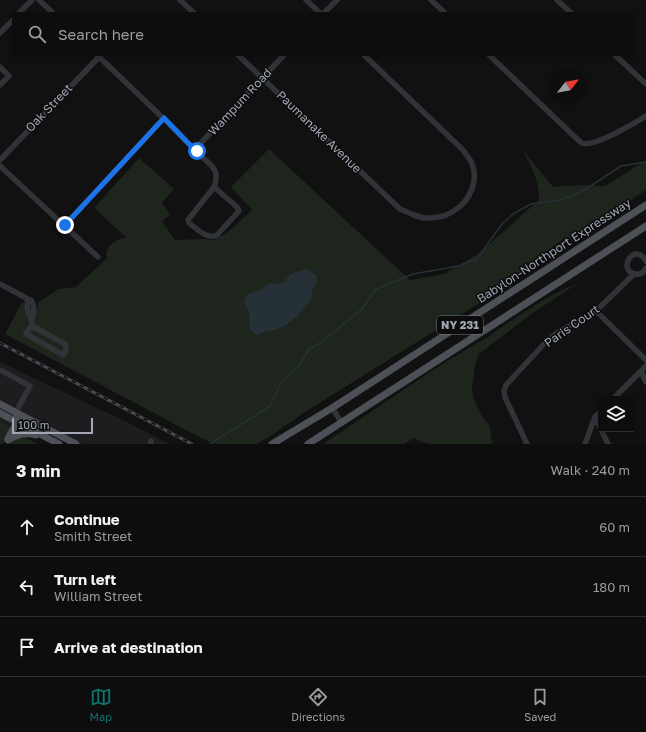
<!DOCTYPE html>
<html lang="en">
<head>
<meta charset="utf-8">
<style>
  body { margin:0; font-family:"Golos Text",sans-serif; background:#161617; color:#f1f3f6 }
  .controls { position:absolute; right:12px; bottom:12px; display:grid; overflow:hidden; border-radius:0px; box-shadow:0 2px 6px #0003 }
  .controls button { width:36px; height:36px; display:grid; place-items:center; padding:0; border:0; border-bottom:1px solid #2d2d2e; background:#0d0d0e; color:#f1f3f6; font:20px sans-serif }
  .compass { position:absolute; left:550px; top:68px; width:36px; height:36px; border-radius:50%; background:#0d0d0e; box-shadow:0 2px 6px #0003; rotate:59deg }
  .scale { position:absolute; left:12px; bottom:10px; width:81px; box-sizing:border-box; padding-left:4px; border:2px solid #a1a8b4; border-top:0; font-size:11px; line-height:14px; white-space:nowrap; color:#a1a8b4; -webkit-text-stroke:3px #0c0c0d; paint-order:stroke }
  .stop { position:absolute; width:12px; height:12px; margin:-9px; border:3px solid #1a73e8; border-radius:50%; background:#fff }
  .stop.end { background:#1a73e8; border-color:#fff; box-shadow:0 1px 4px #0008 }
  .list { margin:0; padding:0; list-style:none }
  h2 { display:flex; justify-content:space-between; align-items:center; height:52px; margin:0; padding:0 16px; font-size:17px }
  h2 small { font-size:13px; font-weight:400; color:#9a9c9e }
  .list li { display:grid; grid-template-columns:26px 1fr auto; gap:12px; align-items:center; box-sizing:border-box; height:60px; padding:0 16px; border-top:1px solid #2d2d2e }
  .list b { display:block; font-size:15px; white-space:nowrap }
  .list p { margin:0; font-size:13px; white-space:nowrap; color:#9a9c9e }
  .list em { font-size:13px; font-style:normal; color:#9a9c9e }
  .icon { flex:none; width:22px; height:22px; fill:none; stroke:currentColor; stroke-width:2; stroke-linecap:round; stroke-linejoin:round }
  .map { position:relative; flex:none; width:646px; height:444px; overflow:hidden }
  .search { position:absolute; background:#0d0d0e; box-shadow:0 2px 6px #0003; left:12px; right:12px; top:12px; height:44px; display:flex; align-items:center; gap:10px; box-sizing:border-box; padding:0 14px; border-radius:0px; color:#9a9c9e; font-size:15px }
  .sheet { height:232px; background:#0d0d0e }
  nav { display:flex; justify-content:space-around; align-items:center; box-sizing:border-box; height:56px; border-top:1px solid #2d2d2e; background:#0d0d0e; font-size:11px; color:#9a9c9e }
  nav a { display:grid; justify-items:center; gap:2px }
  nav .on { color:#0f766e }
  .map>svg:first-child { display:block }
  .built { fill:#1d1d1f }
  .green { fill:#1d251d }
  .water { fill:#263137 }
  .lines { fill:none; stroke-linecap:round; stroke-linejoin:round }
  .stream { stroke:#263137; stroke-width:1.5 }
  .minor { stroke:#313338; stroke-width:5.5 }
  .major { stroke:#4d5057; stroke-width:7 }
  .rail-casing { stroke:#484b51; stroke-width:3 }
  .rail { stroke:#0c0c0d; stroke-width:1.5; stroke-dasharray:4.5; stroke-linecap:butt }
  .route { stroke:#1a73e8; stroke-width:5 }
  .labels { text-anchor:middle; stroke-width:3; stroke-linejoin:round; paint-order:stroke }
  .shield { fill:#0c0c0d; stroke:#747982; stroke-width:1 }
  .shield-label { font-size:11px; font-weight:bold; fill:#a1a8b4 }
  .street-label { font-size:12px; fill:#a1a8b4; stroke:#0c0c0d }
</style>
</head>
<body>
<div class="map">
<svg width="646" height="444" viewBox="0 0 646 444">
  <rect width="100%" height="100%" fill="#111112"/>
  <path class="built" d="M0,362L129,423L169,444H82L19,410L10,426L0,421Z"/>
  <path class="green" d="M269,149L397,268L410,280L444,274L478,254L539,200C540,181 530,165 522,149L553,187L577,185L605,186L646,160V190L574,238L563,239L481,302L305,412L268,438L259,442L257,444H215L201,438L5,334L22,302L37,311L38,303L58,289L76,287L107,258C104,247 116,238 127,238L94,208L139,158L174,189L162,203L170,215L162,221L175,240L203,239L214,240L227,233L252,210L231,187Z
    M578,283L530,315L479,354L475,366L472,386L473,398L483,418L490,426L491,437L493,444H428L413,438L405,444H323L439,366L479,342L488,337C516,317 546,296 578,283Z
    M0,421L12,428L3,444H0Z
    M23,436L37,444H9L15,438Z"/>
  <path class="water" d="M307,269L316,275L317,279L316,284L312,290V297L308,304L297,316L286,325L275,330L266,331L258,335L250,330L249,313L244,301L248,294L253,292L259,291L270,283C285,286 283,280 293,273L296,272Z"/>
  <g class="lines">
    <path class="stream" d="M210,444L269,407L282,382L299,366L309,349L322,342L362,309L376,289L413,274L458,266L477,259L502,224L513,214L531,204L560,200L574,195L589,187L621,166L646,162"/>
    <path class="minor" d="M39,0L53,13
      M180,0L194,13
      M306,0L320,13
      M431,0L445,13
      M557,0L571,13
      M19,13L32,0
      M324,13L337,0
      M0,33L13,20
      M97,55L162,117L192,147L196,148
      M238,55L400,209C410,213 419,219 430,218C451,218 471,202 474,181C474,178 475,175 474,172C473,162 468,157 463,150L364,55
      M489,55L575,137C577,139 580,142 582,143C593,148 635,123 646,116
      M615,55L646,84
      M0,67L9,76L0,85
      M196,148C199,159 217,164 216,177C216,181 216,183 214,187L188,220L189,223C197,229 207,240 217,235L239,211L237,207L214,187
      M196,148L199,145L284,55
      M0,160L99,57
      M0,166L98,257
      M65,225L164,118
      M646,261C634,240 616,272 636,274C641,275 644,272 646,268
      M0,284L28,299L31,300C35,305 34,310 33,317L31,318C28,314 26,304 28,299
      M596,311L646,360
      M31,318L32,326L65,344L66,350L63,355L26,334L29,329L32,326
      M0,370L30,386L16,412
      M641,371L646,382
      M613,399L646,366
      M332,408L342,423
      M595,417L608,444
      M150,444L151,441
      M527,444L505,397L504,391L506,385L544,344L554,335L596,311L634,274
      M585,444L595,417L601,411"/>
    <path class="major" d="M0,404L76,444
      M0,413L59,444
      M8,439L17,422L16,418
      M8,440C17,434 25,432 36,435
      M272,444L332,408L646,205
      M308,444L646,226"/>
    <g class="rail-casing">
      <path id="rail" d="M0,343L192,444"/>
    </g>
    <use href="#rail" class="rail"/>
  </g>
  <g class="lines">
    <path class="route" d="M65,225L164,118L192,147L196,148L197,151"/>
  </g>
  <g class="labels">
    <rect class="shield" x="437" y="316" width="46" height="18" rx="3"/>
    <g class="shield-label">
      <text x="460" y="329">NY 231</text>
    </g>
    <g class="street-label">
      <text transform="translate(240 102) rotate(-47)" y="4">Wampum Road</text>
      <text transform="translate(49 108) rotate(-46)" y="4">Oak Street</text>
      <text transform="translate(319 132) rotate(44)" y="4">Paumanake Avenue</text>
      <text transform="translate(554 251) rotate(-33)" y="4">Babylon-Northport Expressway</text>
      <text transform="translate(572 326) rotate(-35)" y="4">Paris Court</text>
    </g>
  </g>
</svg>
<div class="controls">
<button><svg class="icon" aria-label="layers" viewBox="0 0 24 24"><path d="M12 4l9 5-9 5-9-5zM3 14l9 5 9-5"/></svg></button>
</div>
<svg class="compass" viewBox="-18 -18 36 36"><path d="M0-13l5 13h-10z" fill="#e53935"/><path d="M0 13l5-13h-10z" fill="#9a9c9e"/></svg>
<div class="scale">100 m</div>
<div class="stop" style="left:197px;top:151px"></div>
<div class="stop end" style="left:65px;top:225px"></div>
<div class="search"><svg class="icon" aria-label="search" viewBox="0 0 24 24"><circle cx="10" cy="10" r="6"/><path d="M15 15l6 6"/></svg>Search here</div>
</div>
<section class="sheet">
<h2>3 min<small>Walk · 240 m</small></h2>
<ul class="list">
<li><svg class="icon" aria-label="ahead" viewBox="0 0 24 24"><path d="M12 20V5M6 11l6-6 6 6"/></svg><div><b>Continue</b><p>Smith Street</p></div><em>60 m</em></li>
<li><svg class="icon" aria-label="left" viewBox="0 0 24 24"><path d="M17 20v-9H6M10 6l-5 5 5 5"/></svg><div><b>Turn left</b><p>William Street</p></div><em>180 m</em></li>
<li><svg class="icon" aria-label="arrive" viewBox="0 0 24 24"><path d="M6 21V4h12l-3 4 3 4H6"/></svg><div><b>Arrive at destination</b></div></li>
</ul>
</section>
<nav>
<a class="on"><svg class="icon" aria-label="map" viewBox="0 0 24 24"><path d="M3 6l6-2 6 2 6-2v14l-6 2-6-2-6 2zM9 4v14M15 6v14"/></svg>Map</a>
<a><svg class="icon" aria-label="directions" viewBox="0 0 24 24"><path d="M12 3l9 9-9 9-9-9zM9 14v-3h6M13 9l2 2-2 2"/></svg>Directions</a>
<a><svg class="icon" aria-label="saved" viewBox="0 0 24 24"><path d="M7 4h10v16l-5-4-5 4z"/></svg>Saved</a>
</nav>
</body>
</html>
